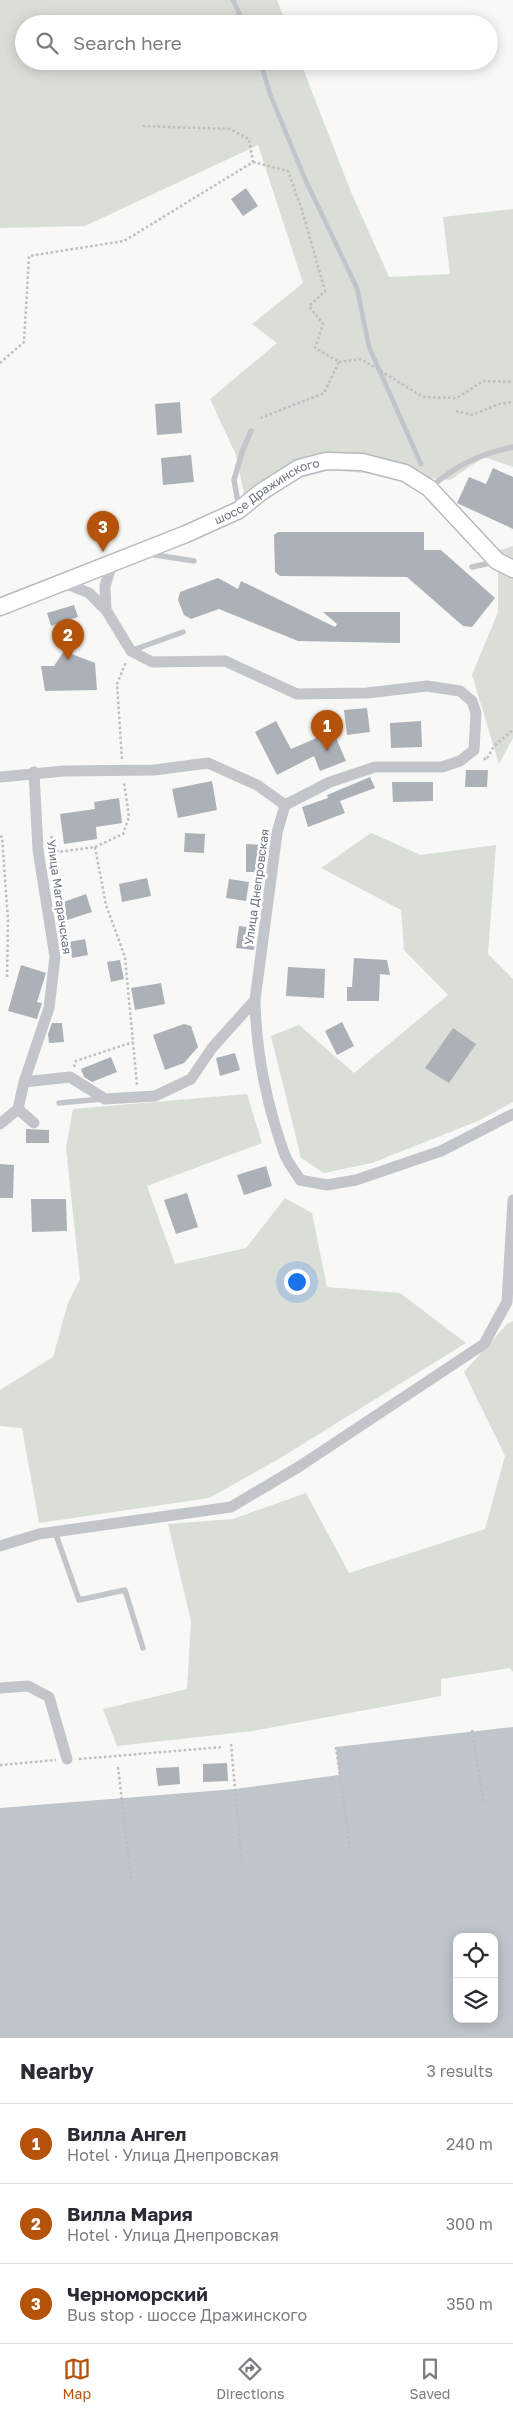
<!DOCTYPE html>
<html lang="en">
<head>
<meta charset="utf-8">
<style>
  body { margin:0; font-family:"Golos Text",sans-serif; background:#f2f2f3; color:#2b2b33 }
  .controls { position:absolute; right:15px; bottom:15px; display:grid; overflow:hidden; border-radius:10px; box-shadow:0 2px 12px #0003 }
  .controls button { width:45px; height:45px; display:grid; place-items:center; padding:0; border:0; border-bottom:1px solid #e1e1e2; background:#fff; color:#2b2b33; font:25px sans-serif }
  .you { position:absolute; left:296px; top:1281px; width:18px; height:18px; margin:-12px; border:4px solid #fff; border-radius:50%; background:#1a73e8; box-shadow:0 0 0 8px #1a73e833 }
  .badge { display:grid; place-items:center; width:32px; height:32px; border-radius:50%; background:#b45309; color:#fff; font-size:16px; font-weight:700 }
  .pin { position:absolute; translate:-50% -41px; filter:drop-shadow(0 1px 2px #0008) }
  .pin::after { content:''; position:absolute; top:26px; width:18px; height:15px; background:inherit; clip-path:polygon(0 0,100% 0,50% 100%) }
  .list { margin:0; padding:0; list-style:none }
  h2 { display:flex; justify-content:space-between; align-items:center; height:65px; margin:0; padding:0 20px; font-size:21px }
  h2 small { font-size:16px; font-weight:400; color:#7c7c81 }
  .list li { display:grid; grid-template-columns:32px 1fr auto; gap:15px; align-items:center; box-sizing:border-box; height:80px; padding:0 20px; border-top:1px solid #e1e1e2 }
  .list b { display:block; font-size:19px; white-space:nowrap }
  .list p { margin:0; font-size:16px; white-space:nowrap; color:#7c7c81 }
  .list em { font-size:16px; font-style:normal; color:#7c7c81 }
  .icon { flex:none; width:28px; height:28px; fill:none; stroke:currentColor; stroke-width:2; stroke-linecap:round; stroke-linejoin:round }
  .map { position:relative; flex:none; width:513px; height:2038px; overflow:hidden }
  .search { position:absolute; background:#fff; box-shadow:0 2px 12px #0003; left:15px; right:15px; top:15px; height:55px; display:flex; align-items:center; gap:12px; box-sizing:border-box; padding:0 18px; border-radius:28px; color:#7c7c81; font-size:19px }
  .sheet { height:305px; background:#fff }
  nav { display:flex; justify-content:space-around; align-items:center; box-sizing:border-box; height:70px; border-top:1px solid #e1e1e2; background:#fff; font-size:14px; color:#7c7c81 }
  nav a { display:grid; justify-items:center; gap:2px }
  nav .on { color:#b45309 }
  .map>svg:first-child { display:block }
  .green { fill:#d9ded7 }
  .water { fill:#bfc5cb; fill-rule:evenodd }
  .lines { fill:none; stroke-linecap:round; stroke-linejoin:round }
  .stream { stroke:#bfc5cb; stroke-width:4.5 }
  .building { fill:#acb1b7 }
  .secondary-casing { stroke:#b7babf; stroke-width:19 }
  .path { stroke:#bcbec0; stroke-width:2.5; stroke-dasharray:2.5 2.5; stroke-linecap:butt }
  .service { stroke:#c2c5c9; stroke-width:5.5 }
  .minor { stroke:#c2c5c9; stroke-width:11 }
  .secondary { stroke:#fff; stroke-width:16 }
  .labels { text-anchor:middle; stroke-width:5; stroke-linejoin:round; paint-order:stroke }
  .street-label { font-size:12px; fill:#6b7483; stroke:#fff }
</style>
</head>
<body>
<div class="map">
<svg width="513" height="2038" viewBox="0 0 513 2038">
  <rect width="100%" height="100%" fill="#f8f8f6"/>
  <path class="green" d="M0,0H277L286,24H24V61H300L351,192L389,277L450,274L443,217L513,209V467L484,457L450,480L329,470L244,494L236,455L210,399L277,343L252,324L303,283L258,145L85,226L0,228Z
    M513,546V738L499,764L472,675L498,612V551Z
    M371,833L421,855L496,845L488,954L513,979V1102L478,1121L372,1163L324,1173L301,1158L271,1036L299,1025L354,1073L448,995L404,950L401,910L321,868Z
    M247,1094L262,1143L147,1186L175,1264L246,1248L285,1198L312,1213L327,1287L400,1293L466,1343L277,1460L209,1498L39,1523L22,1428L0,1426V1390L53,1357L68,1303L80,1279L66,1148L73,1109Z
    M513,1321V1672L510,1668L441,1679V1696L253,1731L117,1746L103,1709L187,1689L191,1621L168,1524L233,1519L306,1493L349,1573L485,1529L505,1456L464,1372L507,1324Z"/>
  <path class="water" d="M513,1727V2038H0V1808L235,1789L339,1775L336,1747ZM457,1937H494V2019H457Z"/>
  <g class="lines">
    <path class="stream" d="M233,0L244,24
      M260,61L270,94L305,179L357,288L369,347L421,464"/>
  </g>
  <path class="building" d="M246,188L258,206L243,216L231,199Z
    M180,402L182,433L157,435L155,404Z
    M191,455L194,482L163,485L161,458Z
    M493,468L513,477V529L457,503L469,477L486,484Z
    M278,532H424V550H441L495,598L472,627L463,626L407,577L280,576L275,572L274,535Z
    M218,578L238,589L241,581L335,627L337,624L323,612H400V643L298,641L219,609L191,619L184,615L178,600L180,592Z
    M74,605L78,617L51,626L47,613Z
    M64,651L95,663L97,690L45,691L41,666H54Z
    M367,708L370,732L347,735L344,710Z
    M276,721L291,749L333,731L346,761L320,771L314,756L277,775L255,732Z
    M421,721L422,747L391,748L390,723Z
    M466,770H488L487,787H465Z
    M370,777L375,788L340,801L345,813L308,827L302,807L328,798L327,795Z
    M212,781L217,810L178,818L172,789Z
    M392,782H433V801L393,802Z
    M119,798L122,823L96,827L97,839L64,844L60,814L95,809L94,802Z
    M185,833L205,834L204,853L184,852Z
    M246,844L264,845L263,872H246Z
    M147,878L151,896L122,902L119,884Z
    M229,879L249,882L246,901L226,898Z
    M86,894L92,912L64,921L58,904Z
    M239,926L257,928L254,950L236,948Z
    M85,939L88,955L72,958L69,942Z
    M354,958L387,960L390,975L380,974L379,1001H347V987H352Z
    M120,960L124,979L111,982L107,962Z
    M21,965L46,973L37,1002L42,1003L37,1019L8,1011Z
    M288,967L325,969L324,998L286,996Z
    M161,983L165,1004L135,1010L131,988Z
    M342,1022L354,1046L337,1055L325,1031Z
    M52,1023H62L64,1042L49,1043L48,1034Z
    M184,1024L191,1026L198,1047L184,1063L165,1070L153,1035Z
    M453,1028L476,1044L449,1083L425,1068Z
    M235,1053L240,1070L220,1076L216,1058Z
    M111,1057L117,1072L92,1082L84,1077L81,1069Z
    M26,1129L49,1130V1143H26Z
    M0,1164L14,1165L13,1198H0Z
    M266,1166L272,1186L244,1195L237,1175Z
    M187,1193L198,1227L176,1234L164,1200Z
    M31,1199H66L67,1231L32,1232Z
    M227,1763L228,1781L203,1782V1764Z
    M179,1767L180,1784L158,1786L156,1768Z"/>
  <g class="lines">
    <g class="secondary-casing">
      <g id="secondary">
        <path id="s1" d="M0,607L186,534L239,510L261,492L299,468L326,461L362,462L405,473L429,488L497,561L513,569"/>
      </g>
    </g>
    <path class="path" d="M253,162L288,171L302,210L325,291L309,306L323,324L315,348L339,362L324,393L258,419
      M339,362L361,359L423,397L457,398L483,381L513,382
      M0,363L24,342L29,256L124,241L253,162L249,139L230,129L141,126
      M456,411L472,415L499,404L513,402
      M484,758L486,760L494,746L513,730
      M122,759L117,684L126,662
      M0,836L2,837L8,920L7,979
      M51,836L58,852L95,847L123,834L129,817L124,782
      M95,847L106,905L125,957L137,1085
      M74,1067L76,1061L133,1042
      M472,1730L484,1803
      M231,1744L242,1864
      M336,1747L350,1849
      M79,1759L223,1747
      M0,1765L56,1760
      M118,1767L131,1878"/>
    <path class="service" d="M431,487C458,464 478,455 513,447
      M239,508L234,480L242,452L251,431
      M149,554L194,561
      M472,567L495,562
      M133,650L183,632
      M59,1103L102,1099
      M55,1532L79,1600L125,1590L143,1648"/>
    <path class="minor" d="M64,583L89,593L106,610L131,651L152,662L225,661L297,694L367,693L427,686L460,691L472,701L476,713L474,750L460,761L442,767H375L330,782L285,805L277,833L255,1000C256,1050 267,1105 284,1153C287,1162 295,1171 300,1180L327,1185L356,1180L441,1151L513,1114
      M106,610L105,586L112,564
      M0,777L64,771L154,770L208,763L257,785L285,805
      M24,1082L49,1008L55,957L38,850L34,772
      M34,1123L18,1109L24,1082L70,1077L105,1099L155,1096L191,1079L212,1048L255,1000
      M0,1124L18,1109
      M0,1546L39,1534L231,1507L300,1466L484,1344L507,1302L513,1200
      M0,1688L28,1686L49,1697L67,1759"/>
    <use href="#secondary" class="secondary"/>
  </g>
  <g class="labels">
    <g class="street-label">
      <text dy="4" stroke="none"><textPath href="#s1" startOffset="292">шоссе Дражинского</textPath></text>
      <text transform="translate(257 887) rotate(-82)" y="4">Улица Днепровская</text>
      <text transform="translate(59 897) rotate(82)" y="4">Улица Магарачская</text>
    </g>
  </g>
</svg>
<div class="controls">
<button><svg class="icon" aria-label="locate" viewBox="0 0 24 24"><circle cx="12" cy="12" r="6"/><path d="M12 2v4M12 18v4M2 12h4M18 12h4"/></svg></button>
<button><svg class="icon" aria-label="layers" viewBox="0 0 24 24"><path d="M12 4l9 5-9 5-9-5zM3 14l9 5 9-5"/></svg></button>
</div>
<div class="you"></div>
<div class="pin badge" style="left:327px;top:751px">1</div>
<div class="pin badge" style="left:68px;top:660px">2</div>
<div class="pin badge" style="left:103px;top:552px">3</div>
<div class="search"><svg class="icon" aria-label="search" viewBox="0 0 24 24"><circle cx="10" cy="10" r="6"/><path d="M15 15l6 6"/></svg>Search here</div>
</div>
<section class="sheet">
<h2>Nearby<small>3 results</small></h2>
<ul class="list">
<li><span class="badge">1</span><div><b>Вилла Ангел</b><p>Hotel · Улица Днепровская</p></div><em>240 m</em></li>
<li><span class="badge">2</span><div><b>Вилла Мария</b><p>Hotel · Улица Днепровская</p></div><em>300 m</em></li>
<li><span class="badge">3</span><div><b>Черноморский</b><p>Bus stop · шоссе Дражинского</p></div><em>350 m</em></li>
</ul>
</section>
<nav>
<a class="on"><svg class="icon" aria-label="map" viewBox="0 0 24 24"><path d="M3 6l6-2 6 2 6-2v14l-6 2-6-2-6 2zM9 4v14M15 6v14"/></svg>Map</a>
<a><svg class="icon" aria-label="directions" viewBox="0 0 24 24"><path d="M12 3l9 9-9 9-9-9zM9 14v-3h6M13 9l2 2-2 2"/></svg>Directions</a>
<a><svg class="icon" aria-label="saved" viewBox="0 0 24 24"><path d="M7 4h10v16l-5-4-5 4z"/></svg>Saved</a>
</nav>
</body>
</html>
